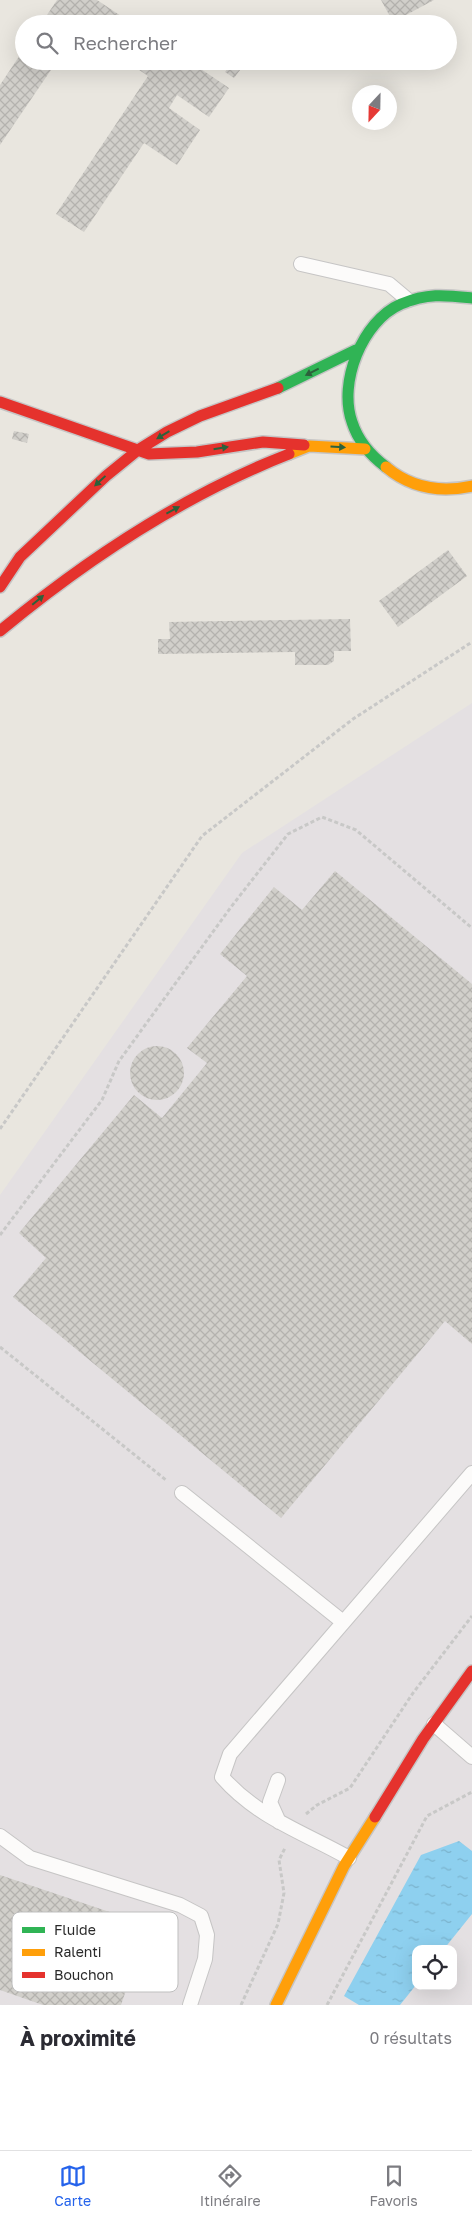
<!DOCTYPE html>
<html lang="fr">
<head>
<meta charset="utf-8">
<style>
  body { margin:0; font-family:"Golos Text",sans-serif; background:#f2f2f3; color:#2b2b33 }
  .controls { position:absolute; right:15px; bottom:15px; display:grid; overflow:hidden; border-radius:10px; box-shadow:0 5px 20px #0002 }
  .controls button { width:45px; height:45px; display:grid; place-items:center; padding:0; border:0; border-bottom:1px solid #e1e1e2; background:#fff; color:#2b2b33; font:25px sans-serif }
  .compass { position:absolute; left:352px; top:85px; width:45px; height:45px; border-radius:50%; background:#fff; box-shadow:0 5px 20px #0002; rotate:202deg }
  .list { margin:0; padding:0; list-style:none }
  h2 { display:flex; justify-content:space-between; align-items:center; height:65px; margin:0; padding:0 20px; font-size:21px }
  h2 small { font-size:16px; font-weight:400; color:#7c7c81 }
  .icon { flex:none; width:28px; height:28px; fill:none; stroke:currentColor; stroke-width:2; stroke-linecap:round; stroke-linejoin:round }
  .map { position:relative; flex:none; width:472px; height:2005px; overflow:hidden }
  .search { position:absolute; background:#fff; box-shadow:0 5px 20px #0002; left:15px; right:15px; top:15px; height:55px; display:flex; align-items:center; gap:12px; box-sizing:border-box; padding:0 18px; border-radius:28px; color:#7c7c81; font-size:19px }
  .sheet { height:145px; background:#fff }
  nav { display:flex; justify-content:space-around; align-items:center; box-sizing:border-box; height:70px; border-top:1px solid #e1e1e2; background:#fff; font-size:14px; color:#7c7c81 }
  nav a { display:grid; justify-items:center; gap:2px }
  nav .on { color:#2563eb }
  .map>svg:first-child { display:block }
  .industrial { fill:#e4e0e2; fill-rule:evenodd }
  .water { fill:url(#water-ripples) }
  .building { fill:url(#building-cross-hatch) }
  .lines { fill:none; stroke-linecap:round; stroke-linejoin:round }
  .lane-casing { stroke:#c6c5c5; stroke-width:16 }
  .fast-casing { stroke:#c6c5c5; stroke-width:14 }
  .slow-casing { stroke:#c6c5c5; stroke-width:14 }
  .jam-casing { stroke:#c6c5c5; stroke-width:14 }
  .path { stroke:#c8c8c7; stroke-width:3; stroke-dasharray:4 2.5; stroke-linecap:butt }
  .lane { stroke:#fcfbfa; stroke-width:14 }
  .fast { stroke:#30b455; stroke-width:11 }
  .slow { stroke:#ff9f0a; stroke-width:11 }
  .jam { stroke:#e5322d; stroke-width:11 }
  .oneway { fill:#2c613b }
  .key { fill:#fff; stroke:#bfbfbf; stroke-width:1 }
  .key-label { font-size:14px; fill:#2a2a2a }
</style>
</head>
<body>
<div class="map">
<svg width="472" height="2005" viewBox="0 0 472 2005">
  <defs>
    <pattern id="water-ripples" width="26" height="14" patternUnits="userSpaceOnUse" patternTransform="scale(1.25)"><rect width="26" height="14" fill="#8ed0ef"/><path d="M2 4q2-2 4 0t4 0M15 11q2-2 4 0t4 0" fill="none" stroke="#7bb3cd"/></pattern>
    <pattern id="building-cross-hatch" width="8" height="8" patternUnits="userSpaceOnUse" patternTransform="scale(1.25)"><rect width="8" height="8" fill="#d1cfca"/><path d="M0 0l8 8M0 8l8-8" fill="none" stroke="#b4b2ae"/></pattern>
  </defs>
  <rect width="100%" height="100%" fill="#e9e6df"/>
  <path class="industrial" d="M472,703V2005H0V1195L242,853ZM416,1949H453V1986H416Z"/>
  <path class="water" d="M459,1841L472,1851V1914L444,1949H416V1985L400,2005H359L344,1996L421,1855Z"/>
  <path class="building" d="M57,0H97L133,24H41Z
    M381,0H434L393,22Z
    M24,49V61H57L0,145V85Z
    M126,61H189L229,88L209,117L177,95L169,108L200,130L177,165L144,143L84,232L56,214L148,76Z
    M233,61H247L234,78L225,72Z
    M14,431L29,434L27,443L12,439Z
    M448,550L467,576L398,627L379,601Z
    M350,619L351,651H334V661L328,665H295V652L158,654V639H170L169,622Z
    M335,871L472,984V1344L445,1321L281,1518L13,1297L46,1258L19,1233L134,1095L162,1118L207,1063L187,1048L247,976L220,954L274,887L302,910Z
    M130 1073a27 27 0 1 1 54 0a27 27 0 1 1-54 0Z
    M0,1875L148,1925L121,2005H43L0,1990Z"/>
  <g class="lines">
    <g class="lane-casing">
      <path id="lane" d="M301,264L389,284L408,300
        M182,1493L343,1622
        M434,1724L472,1757
        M278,1780L270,1802L279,1822
        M0,1836L30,1858L180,1905L201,1916L207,1935L205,1959L190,2005
        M349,1858C303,1832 258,1818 222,1777L230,1754L472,1473"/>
    </g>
    <g class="fast-casing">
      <path id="fast" d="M278,388L356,350
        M386,467C370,455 358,441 352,422C338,383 362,321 401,304C428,293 444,295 472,298"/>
    </g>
    <g class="slow-casing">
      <path id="slow" d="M289,454L309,446L365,449
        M386,467C411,488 440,493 472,486
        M276,2005L344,1866L375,1817"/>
    </g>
    <g class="jam-casing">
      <path id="jam" d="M0,402L149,454L197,452L263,442L304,445
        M0,587L20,557L106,476L138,450L167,432L200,416L278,388
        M0,631C87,559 184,495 289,454
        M375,1817L423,1739L472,1671"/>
    </g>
    <path class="path" d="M0,1129L202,836L353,719L472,642
      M0,1235L102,1100L119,1061L231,907L288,834L322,817L356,830L472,928
      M0,1347L166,1480
      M306,1814L317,1805L350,1788L413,1693L472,1616
      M241,2005L278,1924L284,1893L279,1860L285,1848
      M327,2005L427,1816L472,1792"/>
    <use href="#lane" class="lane"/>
    <use href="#fast" class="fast"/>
    <use href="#slow" class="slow"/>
    <use href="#jam" class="jam"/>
  </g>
  <defs><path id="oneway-solid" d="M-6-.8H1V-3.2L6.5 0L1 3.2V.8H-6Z" transform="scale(1.25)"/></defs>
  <g class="oneway">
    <use href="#oneway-solid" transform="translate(312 372) rotate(153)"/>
    <use href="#oneway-solid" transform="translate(163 435) rotate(149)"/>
    <use href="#oneway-solid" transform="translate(338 447) rotate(3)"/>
    <use href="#oneway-solid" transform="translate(221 448) rotate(-9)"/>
    <use href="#oneway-solid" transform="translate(100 481) rotate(137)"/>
    <use href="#oneway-solid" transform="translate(173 510) rotate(-28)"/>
    <use href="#oneway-solid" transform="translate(38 600) rotate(-40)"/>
  </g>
  <rect x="12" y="1912" width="166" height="80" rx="8" class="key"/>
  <rect x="22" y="1927" width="23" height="6" fill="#30b455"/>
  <rect x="22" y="1949" width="23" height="7" fill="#ff9f0a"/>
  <rect x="22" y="1972" width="23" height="6" fill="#e5322d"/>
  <g class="key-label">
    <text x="54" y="1935">Fluide</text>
    <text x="54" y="1957">Ralenti</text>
    <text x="54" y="1980">Bouchon</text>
  </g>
</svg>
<div class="controls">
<button><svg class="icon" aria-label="locate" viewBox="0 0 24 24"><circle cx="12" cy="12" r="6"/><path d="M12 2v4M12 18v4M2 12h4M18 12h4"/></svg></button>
</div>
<svg class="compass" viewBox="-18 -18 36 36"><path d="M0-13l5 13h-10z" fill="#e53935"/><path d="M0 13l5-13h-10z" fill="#7c7c81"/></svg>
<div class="search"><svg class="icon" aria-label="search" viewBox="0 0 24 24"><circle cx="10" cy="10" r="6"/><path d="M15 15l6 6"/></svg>Rechercher</div>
</div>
<section class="sheet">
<h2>À proximité<small>0 résultats</small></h2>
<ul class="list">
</ul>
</section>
<nav>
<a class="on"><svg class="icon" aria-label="map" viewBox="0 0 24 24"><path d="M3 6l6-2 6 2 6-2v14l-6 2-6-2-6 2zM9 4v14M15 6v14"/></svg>Carte</a>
<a><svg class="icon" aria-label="directions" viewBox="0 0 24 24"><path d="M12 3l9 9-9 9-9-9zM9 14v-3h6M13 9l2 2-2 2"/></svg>Itinéraire</a>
<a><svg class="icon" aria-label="saved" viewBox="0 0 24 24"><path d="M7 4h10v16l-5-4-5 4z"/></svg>Favoris</a>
</nav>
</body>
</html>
